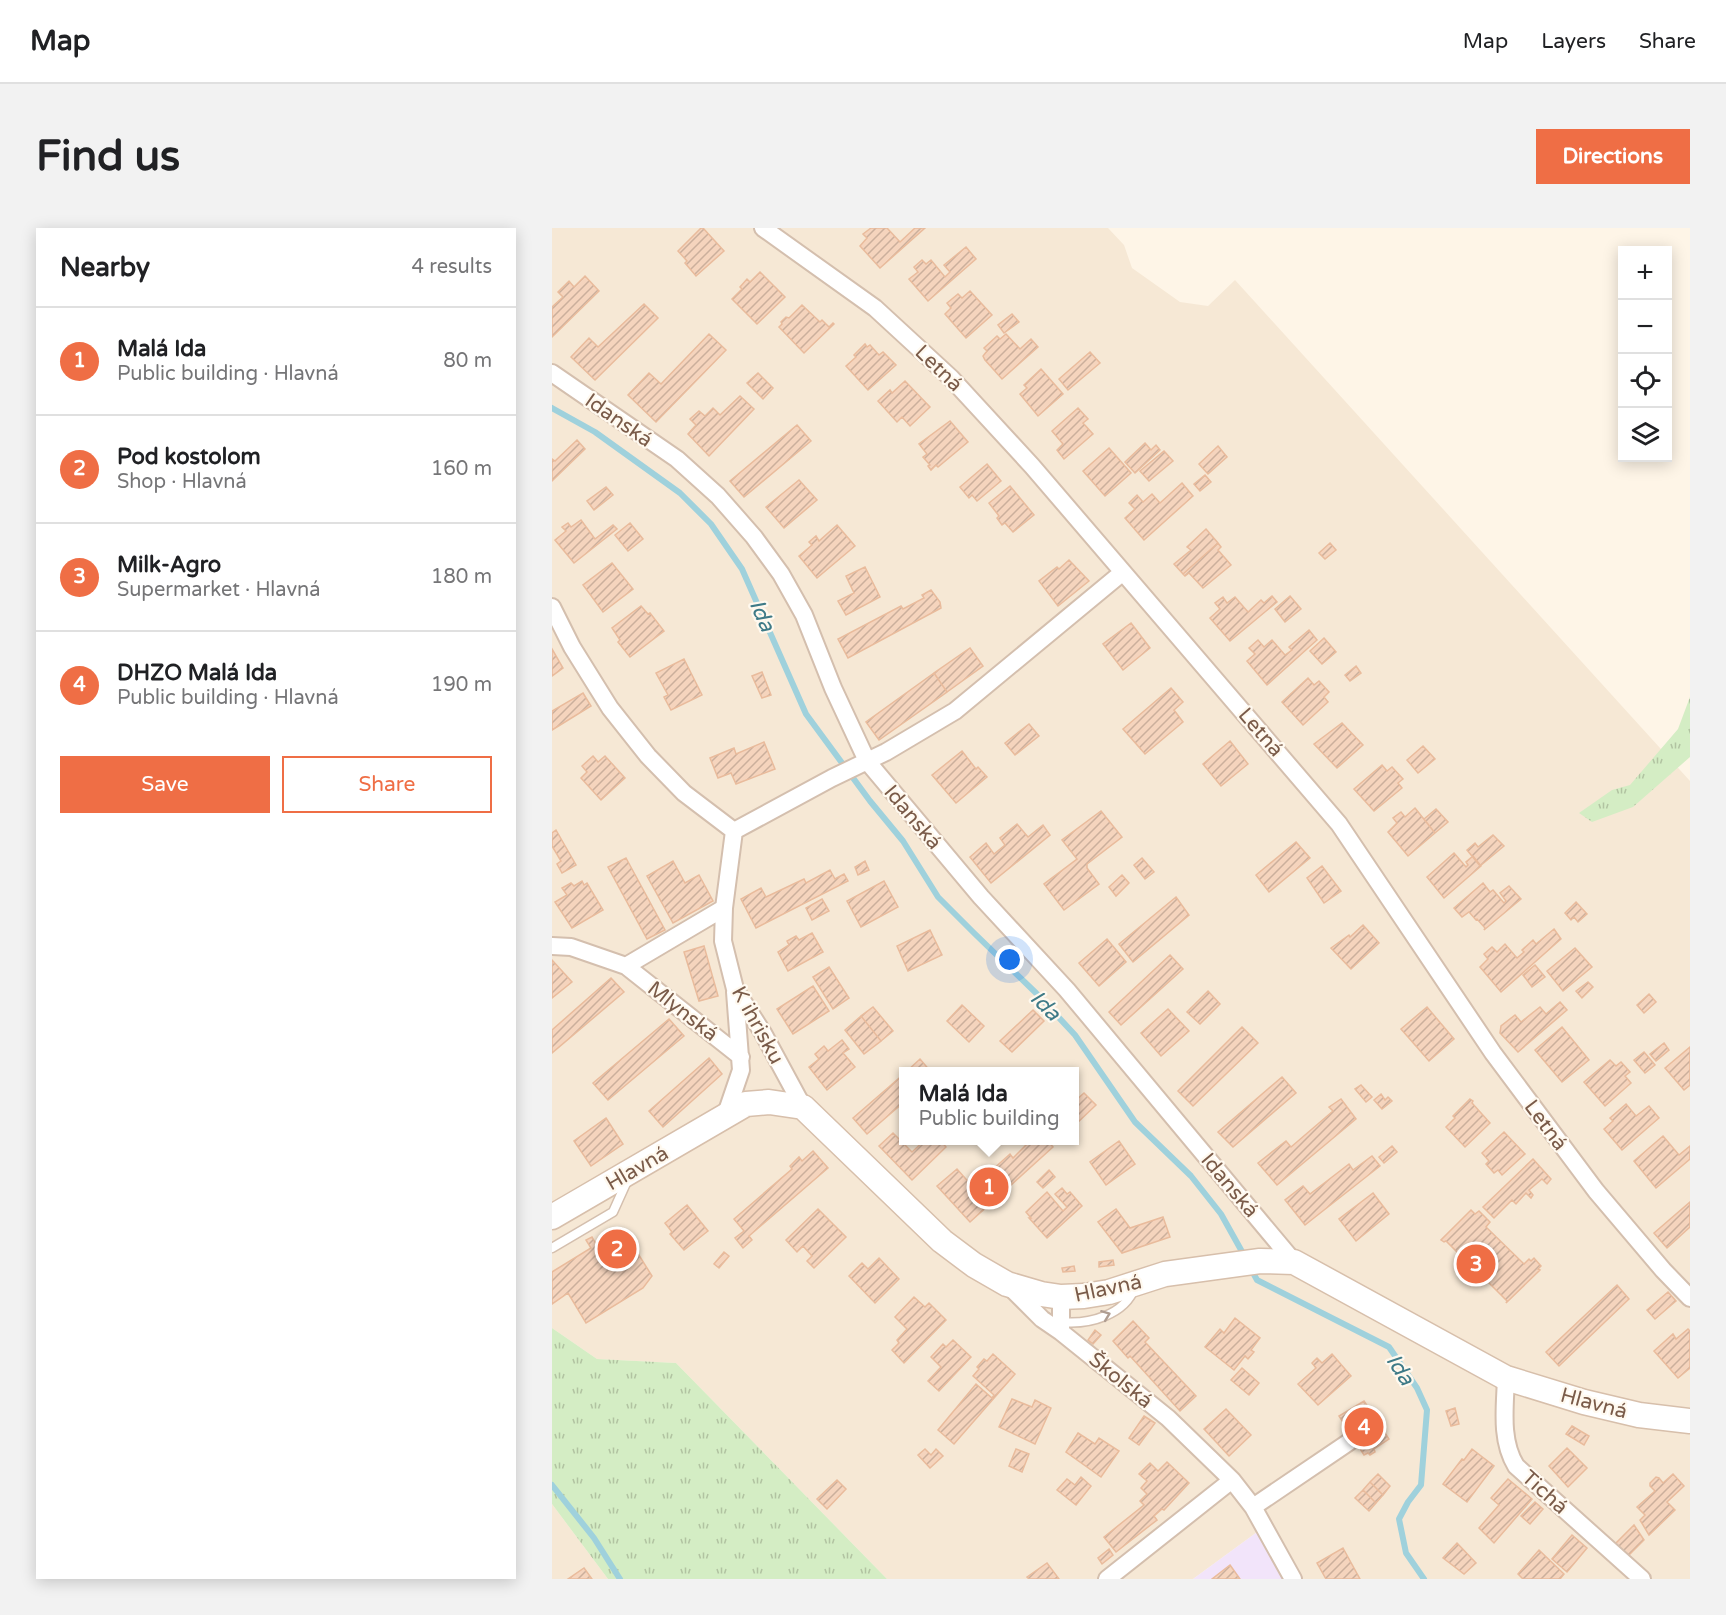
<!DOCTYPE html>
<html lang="en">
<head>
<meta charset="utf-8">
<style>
  body { margin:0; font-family:"Varela Round",sans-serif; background:#f2f2f2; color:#202124 }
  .controls { position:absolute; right:18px; top:18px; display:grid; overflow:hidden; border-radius:0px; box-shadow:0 3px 15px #0003 }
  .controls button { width:54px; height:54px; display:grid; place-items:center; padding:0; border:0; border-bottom:2px solid #e0e0e0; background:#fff; color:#202124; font:30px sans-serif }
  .you { position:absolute; left:458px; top:732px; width:21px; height:21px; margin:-15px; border:4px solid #fff; border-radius:50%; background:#1a73e8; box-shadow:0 0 0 9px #1a73e833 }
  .badge { display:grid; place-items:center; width:39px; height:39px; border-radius:50%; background:#ef6e45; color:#fff; font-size:20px; font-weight:700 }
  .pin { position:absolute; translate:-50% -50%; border:3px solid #fff; box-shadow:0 2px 6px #0006 }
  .popup { position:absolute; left:347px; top:839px; width:180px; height:78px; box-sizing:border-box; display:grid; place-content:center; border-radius:0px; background:#fff; filter:drop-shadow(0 2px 4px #0005); font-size:20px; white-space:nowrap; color:#757577 }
  .popup b { font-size:22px; color:#202124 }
  .popup::after { content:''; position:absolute; left:50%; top:100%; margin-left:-12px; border:12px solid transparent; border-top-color:#fff }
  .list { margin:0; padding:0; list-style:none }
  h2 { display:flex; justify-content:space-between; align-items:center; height:78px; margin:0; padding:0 24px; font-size:26px }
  h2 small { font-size:20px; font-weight:400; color:#757577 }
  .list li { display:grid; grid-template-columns:39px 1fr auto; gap:18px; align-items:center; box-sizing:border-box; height:108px; padding:0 24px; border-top:2px solid #e0e0e0 }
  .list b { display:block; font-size:22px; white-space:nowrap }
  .list p { margin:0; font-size:20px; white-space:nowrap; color:#757577 }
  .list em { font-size:20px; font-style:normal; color:#757577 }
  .actions { display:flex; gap:12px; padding:18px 24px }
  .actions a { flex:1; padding:14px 0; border:2px solid #ef6e45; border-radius:0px; text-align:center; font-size:21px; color:#ef6e45 }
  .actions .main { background:#ef6e45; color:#fff }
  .icon { flex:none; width:33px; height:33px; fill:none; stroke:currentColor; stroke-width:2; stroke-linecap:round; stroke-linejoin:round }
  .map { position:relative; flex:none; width:1138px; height:1351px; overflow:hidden; border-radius:0px }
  header { display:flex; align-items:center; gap:36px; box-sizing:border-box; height:84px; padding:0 30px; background:#fff; border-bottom:2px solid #e0e0e0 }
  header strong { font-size:28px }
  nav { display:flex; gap:33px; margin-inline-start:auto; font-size:21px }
  .intro { display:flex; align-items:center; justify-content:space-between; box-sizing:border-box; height:144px; padding:0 36px }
  h1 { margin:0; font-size:42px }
  .button { padding:15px 27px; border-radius:0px; background:#ef6e45; color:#fff; font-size:21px; font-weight:700 }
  main { display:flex; gap:36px; padding:0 36px }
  aside { flex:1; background:#fff; border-radius:0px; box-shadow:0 3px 15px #0003 }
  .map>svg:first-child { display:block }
  .residential { fill:#f6e8d5; fill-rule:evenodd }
  .education { fill:#f2e4fa }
  .grass { fill:url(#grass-tufts) }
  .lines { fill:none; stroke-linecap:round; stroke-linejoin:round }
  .stream { stroke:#9fd1dc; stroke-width:6 }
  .building { fill:url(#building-hatch); stroke:#e9bb9c; stroke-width:1.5 }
  .service-casing { stroke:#d4bfae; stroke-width:11 }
  .minor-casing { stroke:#d4bfae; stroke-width:20 }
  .secondary-casing { stroke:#d7bfab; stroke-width:27 }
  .service { stroke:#fff; stroke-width:8 }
  .minor { stroke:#fff; stroke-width:16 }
  .secondary { stroke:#fff; stroke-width:24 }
  .oneway { stroke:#af9d92 }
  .labels { text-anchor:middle; stroke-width:4.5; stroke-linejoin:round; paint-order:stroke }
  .street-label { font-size:21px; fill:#7a5b49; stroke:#fff9ef }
  .water-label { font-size:22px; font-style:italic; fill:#3e7a87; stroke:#fff9ef }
</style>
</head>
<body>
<header>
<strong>Map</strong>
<nav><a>Map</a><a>Layers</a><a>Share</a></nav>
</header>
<div class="intro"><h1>Find us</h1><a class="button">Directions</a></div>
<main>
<aside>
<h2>Nearby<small>4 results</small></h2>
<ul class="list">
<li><span class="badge">1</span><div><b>Malá Ida</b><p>Public building · Hlavná</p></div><em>80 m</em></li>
<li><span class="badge">2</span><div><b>Pod kostolom</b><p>Shop · Hlavná</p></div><em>160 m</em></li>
<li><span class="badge">3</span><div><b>Milk-Agro</b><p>Supermarket · Hlavná</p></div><em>180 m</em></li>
<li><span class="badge">4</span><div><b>DHZO Malá Ida</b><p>Public building · Hlavná</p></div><em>190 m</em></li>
</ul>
<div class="actions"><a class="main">Save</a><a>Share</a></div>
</aside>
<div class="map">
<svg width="1138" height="1351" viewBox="0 0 1138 1351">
  <defs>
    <pattern id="grass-tufts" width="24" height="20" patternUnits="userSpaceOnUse" patternTransform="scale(1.5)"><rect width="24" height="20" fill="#d4edc4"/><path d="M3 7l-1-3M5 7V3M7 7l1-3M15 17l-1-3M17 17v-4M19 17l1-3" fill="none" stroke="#b1c3a1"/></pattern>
    <pattern id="building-hatch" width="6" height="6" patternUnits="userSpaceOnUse" patternTransform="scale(1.5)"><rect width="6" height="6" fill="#f5d4bd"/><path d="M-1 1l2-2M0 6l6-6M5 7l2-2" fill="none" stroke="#cbaf9c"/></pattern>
  </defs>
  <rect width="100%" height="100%" fill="#fef5e7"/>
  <path class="residential" d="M0,0H556L572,17L580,40L628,74L656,78L683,52L1138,553V1351H741L712,1299L641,1351H335L124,1135L45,1131L0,1100ZM352,844H522V912H352Z
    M0,1276L56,1351H0Z"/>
  <path class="education" d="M712,1299L741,1351H641Z"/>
  <path class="grass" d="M1138,469V529L1081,579L1040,594L1027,585L1060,562L1078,557L1126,501Z
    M0,1100L45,1131L124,1135L335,1351H56L0,1276Z"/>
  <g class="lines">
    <path class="stream" d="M0,180L43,204L128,265L159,296L190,341L254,486L318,573L351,613L386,669L422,705L484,765L523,807L583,894L639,948L669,986L693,1029
      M699,1041L705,1052L837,1119L865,1160L875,1182L869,1257L856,1274L847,1291L854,1325L872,1351
      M0,1257L42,1310L68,1351"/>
  </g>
  <path class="building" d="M149,0H151L172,23L144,48L133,35L135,33L126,23Z
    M319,0H335L348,14L363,0H373L328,40L308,18L315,10L311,6Z
    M414,19L424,31L376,73L357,51L366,44L362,39L370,32L374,36L379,32L393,49L398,44L392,37Z
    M208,44L233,69L205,96L180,71L190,61L188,59L195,51L198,54Z
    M33,48L47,63L0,109V79L11,69L6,64L17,53L22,59Z
    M418,63L440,87L414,110L393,86L399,80L395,75L406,66L410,70Z
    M92,76L106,90L43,152L19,129L37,110L46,119Z
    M250,77L268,94L270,92L277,99L281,95L282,96L252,125L227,99L230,96L229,94L234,89L237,90Z
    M460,86L467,94L452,105L446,97Z
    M157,106L174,122L104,194L76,167L97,145L109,156Z
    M454,106L468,121L479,111L486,119L450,151L433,132L431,128L435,123L432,120L445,108L448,111Z
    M313,116L315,119L318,117L327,127L331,124L344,137L316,162L294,138L304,129L302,127Z
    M538,124L548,135L516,162L507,151Z
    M489,141L511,166L486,188L468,166L475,160L472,157Z
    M206,145L221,160L211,171L195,155Z
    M353,153L378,179L358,198L350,189L345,194L326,173L338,162L340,165Z
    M188,168L202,181L157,228L136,206L144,197L138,191L147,183L153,188L161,180L168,187Z
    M526,180L536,191L531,195L541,206L512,231L505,222L511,216L500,203Z
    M398,193L416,214L386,239L384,237L379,242L376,238L378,237L371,229L375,226L367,216Z
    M245,197L259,213L192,269L178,253Z
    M25,212L33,221L0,253V231L3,233Z
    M593,215L599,222L604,217L608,222L583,245L573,234Z
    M666,218L675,229L656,246L647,236Z
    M557,220L579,245L553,268L531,243Z
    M612,223L621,233L597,253L588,243Z
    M435,236L449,253L425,273L420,267L417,270L408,259Z
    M653,247L659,254L648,263L642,256Z
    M247,252L265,272L232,300L214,279Z
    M630,255L641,268L592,312L573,290L583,281L577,275L585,267L591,274L600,266L608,275Z
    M458,258L482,287L461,304L453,295L450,297L445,290L447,288L437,275Z
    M54,259L61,267L42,282L35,273Z
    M29,292L43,311L61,297L65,301L22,335L3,312L14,303L10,299L16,295L19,299Z
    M78,295L91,311L76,323L63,307Z
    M285,297L303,318L265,350L247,328L260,317L257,314L264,308L267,313Z
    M654,301L666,315L631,346L622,336L639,322L635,319Z
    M666,315L669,319L666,322L679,337L651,360L637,345L633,348L631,346Z
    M778,315L784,322L773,331L767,325Z
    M517,332L537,353L506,378L487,353L505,339L507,341Z
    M60,335L81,361L51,384L31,357Z
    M313,339L328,369L294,387L286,373L302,365L294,348Z
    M379,362L388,374L389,380L296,430L286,411L349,378L351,381L372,370L370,367Z
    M720,368L725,374L678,413L658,390L668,381L663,375L671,369L675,375L683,369L696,384L709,372L712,375Z
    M738,368L749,381L733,394L723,381Z
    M89,378L96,386L98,385L112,403L78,429L66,414L68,412L60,400Z
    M579,395L598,420L571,442L551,416Z
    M757,402L765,412L715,457L695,433L703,426L697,420L706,412L712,419L720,412L733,427L740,422L737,419Z
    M772,410L784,424L770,436L758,423Z
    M418,420L431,438L395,464L382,445Z
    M0,421L11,440L0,448Z
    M132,431L150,467L119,482L112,469L116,467L104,445Z
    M804,438L809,445L798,453L793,447Z
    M210,444L219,467L210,470L200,448Z
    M382,445L395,464L327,512L314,494Z
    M756,450L762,457L767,453L777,464L772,469L776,474L751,497L730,474Z
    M619,460L631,474L622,482L631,494L593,526L571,501Z
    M31,465L39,478L0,502V483Z
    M790,495L811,517L785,540L762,516Z
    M477,496L487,508L463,527L453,515Z
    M678,513L696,536L669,558L651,536Z
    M212,514L223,541L184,556L179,545L166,550L158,530L182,520L184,526Z
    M871,518L883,531L866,545L855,532Z
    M410,523L424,541L426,539L435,549L404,575L380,547Z
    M41,528L46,534L53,528L73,550L49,572L29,550L35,544L30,538Z
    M830,537L835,543L840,539L851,551L846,555L850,560L822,583L802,561Z
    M863,580L883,605L856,628L836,604L845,595L841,590L849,584L853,589Z
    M884,581L896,594L883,605L872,591Z
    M549,583L570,609L535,636V640L547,656L512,682L492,656L525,631L510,612Z
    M465,596L476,609L491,597L498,607L439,655L418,629L434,615L442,626L453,617L448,610Z
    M4,602L24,637L10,645L5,636L9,633L0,618V605Z
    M941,607L952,618L928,638L915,622L923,615L926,619Z
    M744,614L758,630L717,664L704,647Z
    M902,625L914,639L916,637L914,634L921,628L929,638L892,670L875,649Z
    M74,630L113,702L95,711L56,639Z
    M590,630L602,644L593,651L582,637Z
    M121,633L133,655L147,647L161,673L121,695L95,648Z
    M313,633L317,642L306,647L303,639Z
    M770,638L789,663L772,675L755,650Z
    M278,642L283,651L292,646L296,653L204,700L189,671L209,660L214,669L252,651L254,655Z
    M570,647L577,655L564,668L557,659Z
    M30,653L32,657L35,655L51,682L20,700L3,674L15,667L10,660L19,655L22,658Z
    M332,653L346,679L309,699L295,673Z
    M931,655L938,664L941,662L952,675L954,673L948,665L957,658L969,671L932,702L933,700L925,691L924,692L917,684L910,689L902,680Z
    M624,669L637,687L581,734L567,716Z
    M270,671L277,683L260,692L254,680Z
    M1024,674L1035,686L1026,694L1022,689L1019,692L1013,685Z
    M811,697L827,715L799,741L779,720L797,707L798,709Z
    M1002,701L1009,711L949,764L928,739L936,731L932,726L940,719L945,724L953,716L965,730L972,724L970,722L981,712L984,716Z
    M378,702L390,727L356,743L345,718Z
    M260,705L271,724L236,743L226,724L237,717L235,713L244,708L247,712Z
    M555,711L574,734L547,758L527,735Z
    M152,718L166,768L147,773L132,724Z
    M1023,720L1040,739L1011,763L995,743Z
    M618,727L631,741L569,797L557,784Z
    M0,732L20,754L0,770Z
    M983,737L993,749L980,759L971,747Z
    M277,739L297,770L281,781L261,749Z
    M59,750L72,764L0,825V802Z
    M1036,754L1041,759L1030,770L1024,763Z
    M261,758L277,783L241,806L225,781Z
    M656,763L668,776L648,796L635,784Z
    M1097,766L1104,774L1092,785L1085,777Z
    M1008,774L1015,782L966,824L948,805L949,798L963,787L969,794L988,779L994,786Z
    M410,777L432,798L417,814L395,793Z
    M321,779L341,803L329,813L309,788Z
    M875,779L902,811L877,833L849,801Z
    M616,781L637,803L609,828L589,805Z
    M481,782L492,793L460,824L448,813Z
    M309,788L329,813L312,826L293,802Z
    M117,791L132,808L56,872L41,855Z
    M690,799L706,815L641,878L626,863Z
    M1010,799L1037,832L1010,854L983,822Z
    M290,812L297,821L291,825L303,839L275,862L257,839L267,831L263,826L272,818L276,823Z
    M1112,815L1117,822L1104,833L1098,826Z
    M1138,819V857L1132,862L1113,840Z
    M1092,824L1103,837L1093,845L1082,832Z
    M157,830L170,846L111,899L97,883Z
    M368,831L379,844H354Z
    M1058,832L1064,838L1069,834L1078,844L1073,848L1079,855L1053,878L1032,854Z
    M352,846V874L315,906L301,890Z
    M730,849L744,865L681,919L666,904Z
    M809,857L820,869L814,874L803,861Z
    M532,865L544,877L524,896L522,894V874Z
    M829,866L833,872L836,869L840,873L830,881L822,872Z
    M789,871L804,891L725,957L706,935L734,913L739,919L781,883L777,879Z
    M918,871L921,873L920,875L938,895L913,919L894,899L903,890L901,888Z
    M1074,876L1084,888L1097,878L1107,890L1070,922L1052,901L1061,893L1058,890Z
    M54,890L71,916L39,938L22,913Z
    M952,904L973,926L950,947L946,942L942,945L934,936L937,933L930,925Z
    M341,905L360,924L373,912H388L394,919L360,952L327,918Z
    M1111,908L1127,927L1138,918V931L1104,960L1082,933Z
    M479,912H495L501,919L418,994L385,958L405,941L421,959L458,926L461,930Z
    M567,913L583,936L554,957L538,934Z
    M840,918L845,924L832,935L827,929Z
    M261,923L276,940L197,1008L200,1012L191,1020L183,1010L192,1003L182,991L240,941L238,938L247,929L250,933Z
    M820,928L828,938L753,997L733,972L751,958L758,966L797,936L801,942Z
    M981,931L999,951L995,956L990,951L977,962L981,967L979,970L974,965L964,976L960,972L942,990L931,979Z
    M497,942L503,949L491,960L485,954Z
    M510,960L515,966L518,964L530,978L495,1010L477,990H479L474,984L495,964L511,983L515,979L503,966Z
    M821,965L837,986L804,1013L787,991Z
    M1138,974V999L1115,1020L1102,1005Z
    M135,977L156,1003L132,1022L118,1006L120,1004L113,995Z
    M266,981L294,1009L262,1040L255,1033L260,1028L251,1018L245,1024L234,1012Z
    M564,981L578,1000L611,989L618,1009L570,1025L546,994Z
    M919,982L923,986L927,983L938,994L934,999L972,1036L977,1031L979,1033L982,1030L989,1038L986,1041L988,1042L954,1075L955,1073L931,1049L927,1054L904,1031L908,1027L894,1013L892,1014L889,1012Z
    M70,1000L100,1048L91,1060L34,1095L16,1065L0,1076V1044L39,1020L34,1012L40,1009L44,1016Z
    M172,1024L177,1028L167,1040L162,1036Z
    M327,1030L347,1051L323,1075L297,1048L310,1035L316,1041Z
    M561,1032L562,1037L547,1039V1034Z
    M522,1038L523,1043L511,1044L510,1040Z
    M1065,1057L1077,1071L1007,1138L994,1124Z
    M1116,1064L1124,1073L1103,1091L1095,1082Z
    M362,1069L373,1079L377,1075L394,1092L352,1135L340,1122L347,1115L345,1112L355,1101L343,1089Z
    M683,1090L708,1110L699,1122L702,1124L696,1131L693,1128L682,1142L653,1119L668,1101L672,1105Z
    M581,1093L597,1110L593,1114L644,1168L628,1183L578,1128L576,1130L561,1113Z
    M1136,1101L1138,1103V1140L1126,1150L1102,1123L1121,1106L1124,1111Z
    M543,1102L549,1107L541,1116L536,1112Z
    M401,1112L419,1129L387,1163L376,1153L389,1139L379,1129L391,1116L394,1119Z
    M441,1126L463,1146L402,1216L386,1202L424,1156L440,1170L442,1167L421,1148L427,1141L425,1139L432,1131L435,1133Z
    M780,1126L799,1148L766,1177L746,1156L764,1140L760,1135L765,1130L770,1135Z
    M690,1140L707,1155L697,1167L679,1152Z
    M460,1171L480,1179L483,1172L499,1180L483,1216L447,1199Z
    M812,1173L837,1211L822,1221L823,1224L818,1227L816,1225L812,1227L787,1188Z
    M903,1180L907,1196L899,1198L894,1183Z
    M674,1181L699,1207L677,1228L652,1201Z
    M592,1188L603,1195L587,1217L577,1210Z
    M1020,1198L1037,1208L1032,1217L1014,1206Z
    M526,1205L543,1216L547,1210L567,1223L549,1249L514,1224Z
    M1015,1220L1035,1240L1016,1259L997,1238Z
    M373,1221L379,1227L384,1221L391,1228L378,1240L366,1227Z
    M464,1221L477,1226L470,1244L457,1238Z
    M920,1221L942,1238L915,1274L891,1256L910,1231L912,1232Z
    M615,1234L637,1255L612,1282L610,1281L602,1288L605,1292L564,1324L552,1309L592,1277L588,1273L595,1266L589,1260L595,1253L587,1246L598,1235L606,1243Z
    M826,1246L838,1258L831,1267L818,1254Z
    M1121,1246L1132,1258L1115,1274L1123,1282L1097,1307L1088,1292L1093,1287L1085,1279L1103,1263L1098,1258V1255L1104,1249L1107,1250L1111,1255Z
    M529,1249L539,1258L524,1277L505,1262L515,1251L523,1257Z
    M956,1251L980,1271L942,1315L927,1300L947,1277L939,1270Z
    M285,1252L294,1261L275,1281L265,1271Z
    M818,1254L831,1267L824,1275L811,1262Z
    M811,1262L824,1275L817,1283L803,1270Z
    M983,1274L991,1281L978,1296L969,1288Z
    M1082,1297L1092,1312L1076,1328L1063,1316Z
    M1020,1307L1035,1320L1015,1344L1000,1331Z
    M905,1315L924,1335L912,1346L891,1330Z
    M791,1320L808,1351H774L765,1335Z
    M557,1321L561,1327L550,1336L546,1330Z
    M987,1322L1012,1346L1008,1351H971L966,1346Z
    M495,1335L507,1351H477L475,1349Z
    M678,1337L688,1351H660Z
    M32,1340L40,1351H16Z"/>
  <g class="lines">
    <g class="service-casing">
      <path id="service" d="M0,1020L61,984L75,953
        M509,1094C537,1097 573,1087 583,1059"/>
    </g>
    <g class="minor-casing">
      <path id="minor" d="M211,0L323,80L399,150L480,238L787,596L941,825L1044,963L1111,1042L1138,1070
        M0,145L125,231L166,268L202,309L229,346L252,387L281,460L315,533L429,669L515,762L742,1034
        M0,379L20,419L58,480L96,528L132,565L182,603
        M0,718L19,719L74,738L172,680
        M74,738L189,829
        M251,879L211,805L183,761L171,713L172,680L182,603L280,550L334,524L403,483L571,344
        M174,886L189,842L183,764
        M458,1059L490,1091L509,1104L616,1190L680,1252L701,1279L741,1351
        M509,1069V1104
        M954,1150C953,1179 948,1212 964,1238L1090,1351
        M701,1279L797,1214
        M555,1351L680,1252"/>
    </g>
    <g class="secondary-casing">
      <path id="secondary" d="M0,989L194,876L217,874L251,879L390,1013L422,1037L455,1056L489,1066L509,1069L532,1068L557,1064L613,1046L708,1033L742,1034L954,1150L1032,1174L1087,1187L1138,1193"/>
    </g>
    <use href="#service" class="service"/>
    <use href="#minor" class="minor"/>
    <use href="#secondary" class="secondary"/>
  </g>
  <defs><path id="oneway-chevron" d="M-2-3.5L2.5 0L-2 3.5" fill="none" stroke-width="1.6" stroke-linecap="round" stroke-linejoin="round" transform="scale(1.5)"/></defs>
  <use class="oneway" href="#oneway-chevron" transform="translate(554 1087) rotate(-21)"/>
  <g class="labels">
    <g class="street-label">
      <text transform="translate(387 140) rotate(44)" y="7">Letná</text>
      <text transform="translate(67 192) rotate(35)" y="7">Idanská</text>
      <text transform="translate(709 504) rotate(49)" y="7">Letná</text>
      <text transform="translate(361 589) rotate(50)" y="7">Idanská</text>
      <text transform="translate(131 783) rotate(38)" y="7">Mlynská</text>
      <text transform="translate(206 797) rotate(61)" y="7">K ihrisku</text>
      <text transform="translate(994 897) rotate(53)" y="7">Letná</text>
      <text transform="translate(85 940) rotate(-30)" y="7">Hlavná</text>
      <text transform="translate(678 957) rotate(50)" y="7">Idanská</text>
      <text transform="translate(556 1060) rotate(-12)" y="7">Hlavná</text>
      <text transform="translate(569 1152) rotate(39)" y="7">Školská</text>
      <text transform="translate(1042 1175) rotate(15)" y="7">Hlavná</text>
      <text transform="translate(993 1264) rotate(42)" y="7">Tichá</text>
    </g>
    <g class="water-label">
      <text transform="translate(211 387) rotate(66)" y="8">Ida</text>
      <text transform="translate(494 777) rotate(45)" y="8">Ida</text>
      <text transform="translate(849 1141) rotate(57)" y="8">Ida</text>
    </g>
  </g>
</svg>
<div class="controls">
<button>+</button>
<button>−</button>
<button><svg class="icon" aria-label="locate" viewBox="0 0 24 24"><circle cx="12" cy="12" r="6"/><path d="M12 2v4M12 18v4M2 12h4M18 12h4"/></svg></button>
<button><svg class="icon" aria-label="layers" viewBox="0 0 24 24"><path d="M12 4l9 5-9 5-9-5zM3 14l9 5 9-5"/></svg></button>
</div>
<div class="you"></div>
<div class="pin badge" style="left:437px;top:959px">1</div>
<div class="popup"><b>Malá Ida</b>Public building</div>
<div class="pin badge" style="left:65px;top:1021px">2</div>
<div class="pin badge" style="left:924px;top:1036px">3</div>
<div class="pin badge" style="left:812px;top:1199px">4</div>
</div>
</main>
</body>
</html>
